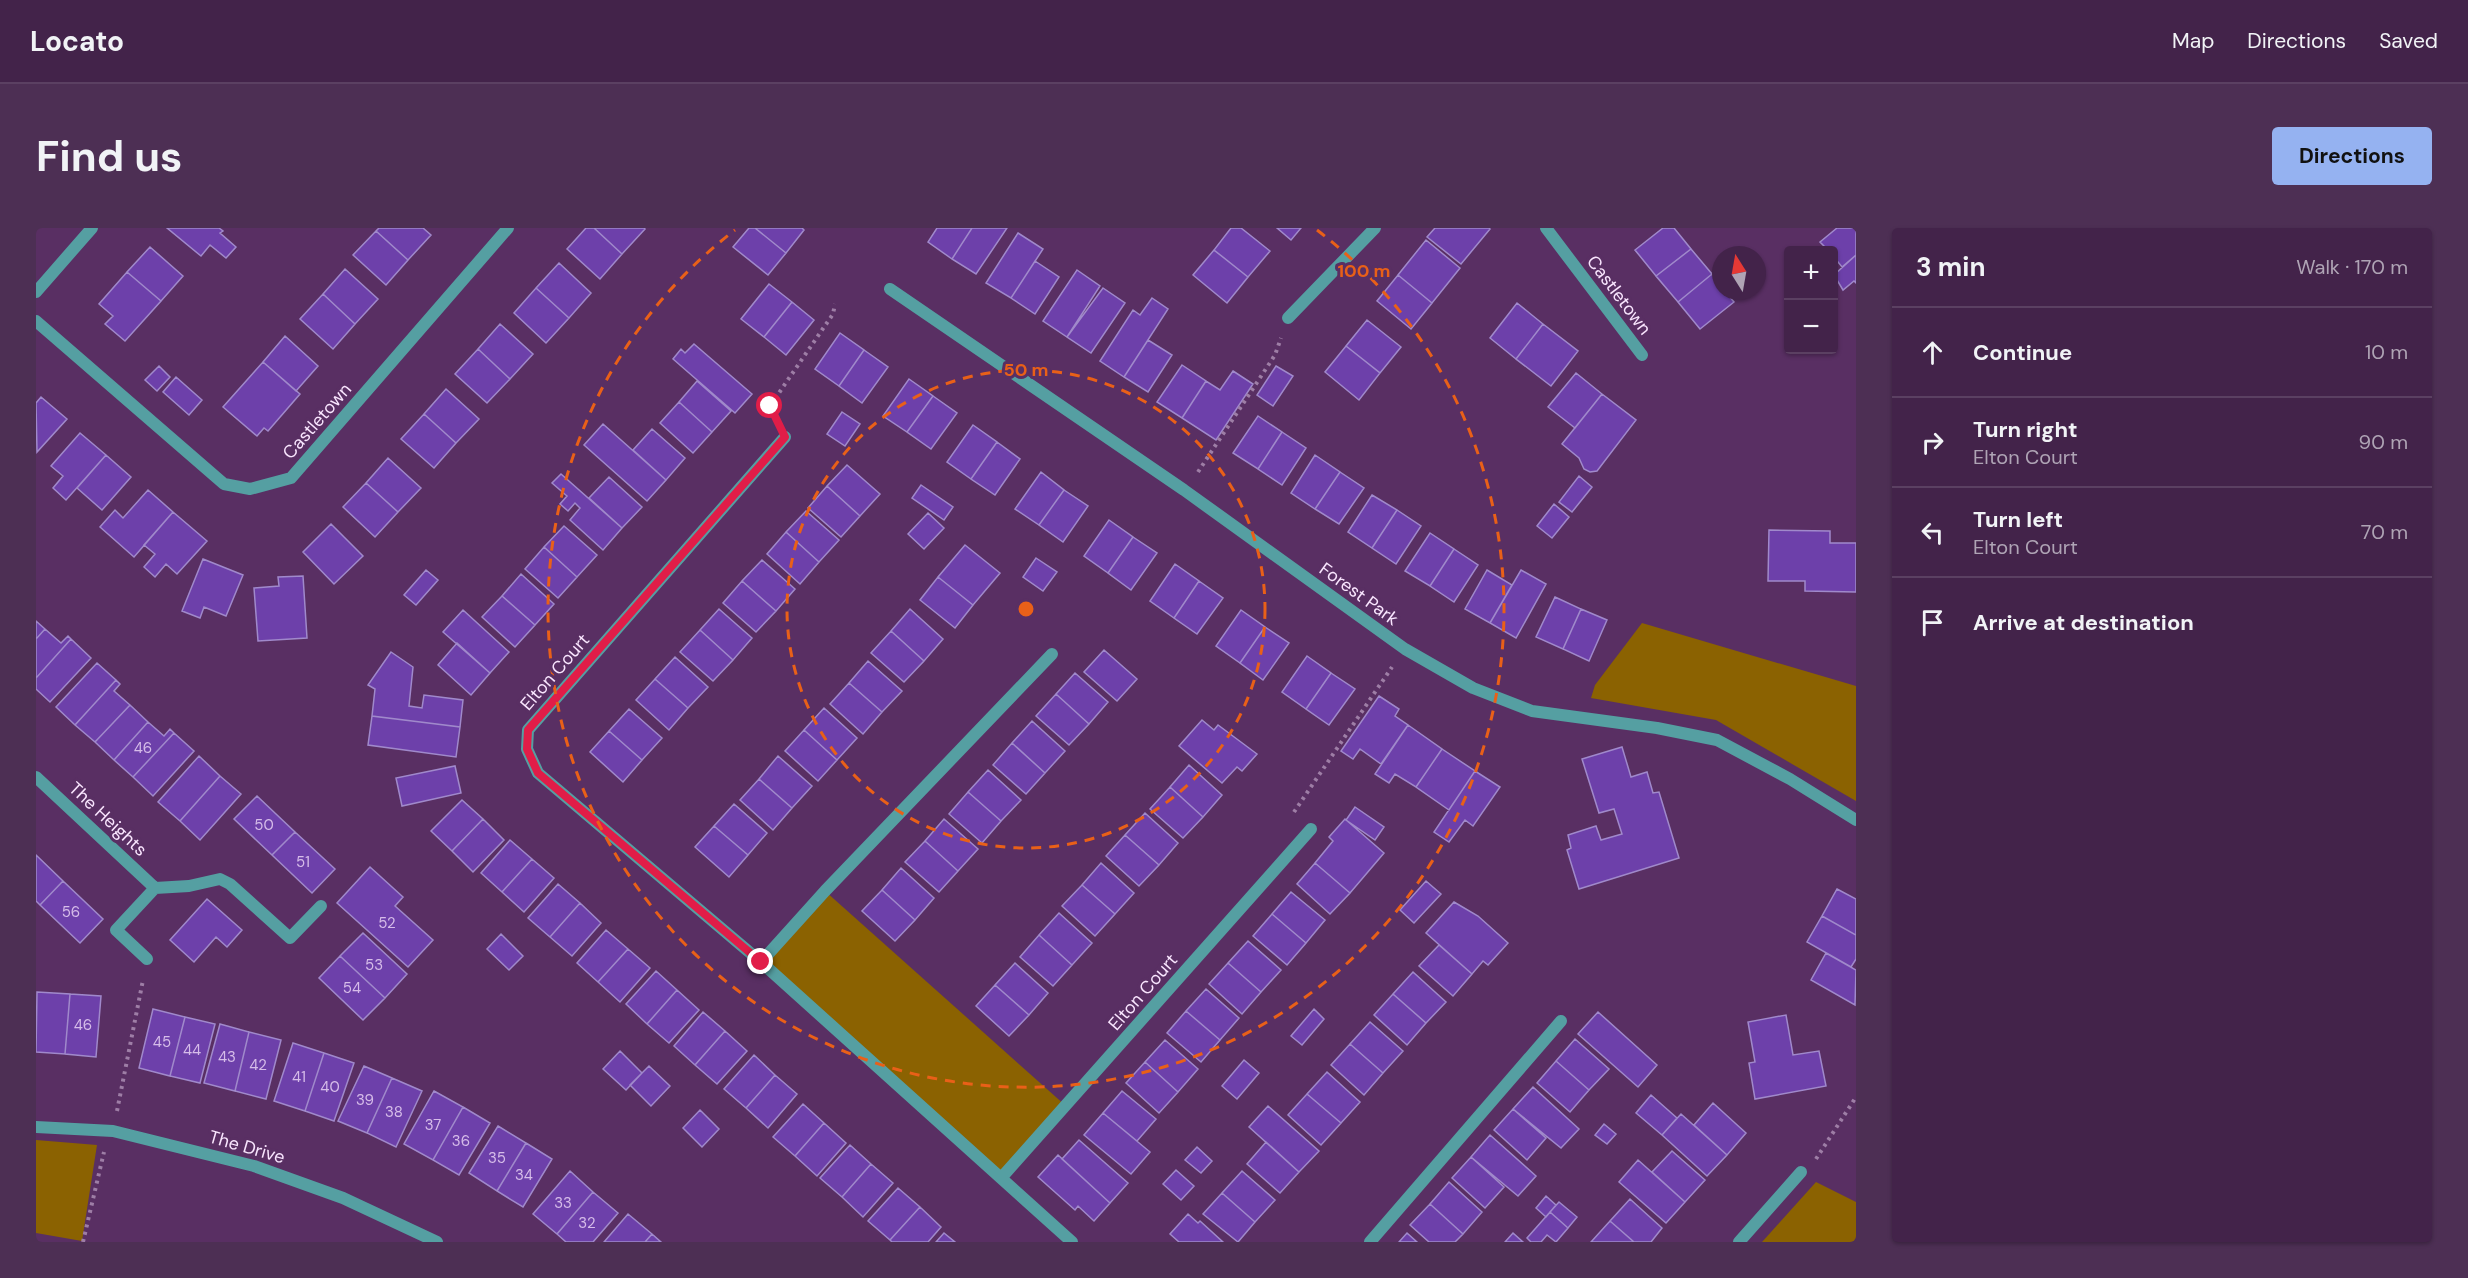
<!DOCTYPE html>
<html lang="en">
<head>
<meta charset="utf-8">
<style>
  body { margin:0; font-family:"DM Sans",sans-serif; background:#4d2f54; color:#f1f3f6 }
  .controls { position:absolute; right:18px; top:18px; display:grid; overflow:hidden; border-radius:6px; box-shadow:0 2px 4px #0004 }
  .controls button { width:54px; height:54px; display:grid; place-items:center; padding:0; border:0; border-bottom:2px solid #5b4062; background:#43234a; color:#f1f3f6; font:30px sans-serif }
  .compass { position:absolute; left:1676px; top:18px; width:54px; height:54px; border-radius:50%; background:#43234a; box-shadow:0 2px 4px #0004; rotate:349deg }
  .stop { position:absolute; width:18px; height:18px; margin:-14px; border:4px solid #e11d48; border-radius:50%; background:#fff }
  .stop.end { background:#e11d48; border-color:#fff; box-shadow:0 2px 6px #0008 }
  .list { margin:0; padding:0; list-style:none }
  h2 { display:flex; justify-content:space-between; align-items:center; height:78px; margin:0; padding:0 24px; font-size:26px }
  h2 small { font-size:20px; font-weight:400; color:#afa4b5 }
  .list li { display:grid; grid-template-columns:39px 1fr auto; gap:18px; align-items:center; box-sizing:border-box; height:90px; padding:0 24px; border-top:2px solid #5b4062 }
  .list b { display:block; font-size:22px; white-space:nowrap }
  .list p { margin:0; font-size:20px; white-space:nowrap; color:#afa4b5 }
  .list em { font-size:20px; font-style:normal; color:#afa4b5 }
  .icon { flex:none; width:33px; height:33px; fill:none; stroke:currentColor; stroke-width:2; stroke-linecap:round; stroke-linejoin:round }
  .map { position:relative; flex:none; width:1820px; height:1014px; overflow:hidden; border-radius:6px }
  header { display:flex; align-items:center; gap:36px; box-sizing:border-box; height:84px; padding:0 30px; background:#43234a; border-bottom:2px solid #5b4062 }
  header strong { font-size:28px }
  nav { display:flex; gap:33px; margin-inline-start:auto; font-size:21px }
  .intro { display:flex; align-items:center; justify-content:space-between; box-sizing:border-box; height:144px; padding:0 36px }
  h1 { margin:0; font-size:42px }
  .button { padding:15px 27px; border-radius:6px; background:#95b2f1; color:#111; font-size:21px; font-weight:700 }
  main { display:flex; gap:36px; padding:0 36px }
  aside { flex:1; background:#43234a; border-radius:6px; box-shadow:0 2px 4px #0004 }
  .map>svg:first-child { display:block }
  .green { fill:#8b6201 }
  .building { fill:#6d40aa; stroke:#a089cb; stroke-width:1.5 }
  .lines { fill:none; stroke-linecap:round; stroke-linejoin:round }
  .path { stroke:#9e7ea6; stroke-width:4; stroke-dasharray:3 4.5; stroke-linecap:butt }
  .street { stroke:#559fa2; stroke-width:12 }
  .route { stroke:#e11d48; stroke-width:8 }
  .ring { fill:none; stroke:#e96018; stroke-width:3; stroke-dasharray:10 8 }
  .labels { text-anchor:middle; stroke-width:6; stroke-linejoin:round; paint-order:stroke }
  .number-label { font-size:15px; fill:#d6bce9 }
  .street-label { font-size:18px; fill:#f9e5fe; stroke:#592f63 }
  .centre { fill:#e96018; stroke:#592f63; stroke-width:3 }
  .ring-label { font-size:18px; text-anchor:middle; font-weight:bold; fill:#e96018; stroke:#592f63; stroke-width:6; stroke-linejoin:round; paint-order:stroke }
</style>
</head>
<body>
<header>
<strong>Locato</strong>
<nav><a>Map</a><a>Directions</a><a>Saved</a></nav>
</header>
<div class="intro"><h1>Find us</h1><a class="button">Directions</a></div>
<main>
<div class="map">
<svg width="1820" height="1014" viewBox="0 0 1820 1014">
  <rect width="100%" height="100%" fill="#592f63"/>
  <path class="green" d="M1606,395L1820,458V573L1680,492L1555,470L1559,457Z
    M789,663L1030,878L966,949L725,734Z
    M0,912L61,917L46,1013L0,1005Z
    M1780,954L1820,974V1014H1726Z"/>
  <path class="building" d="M131,0H183L187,3L184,5L200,19L190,30L174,17L165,28Z
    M343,0H387L395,7L372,32L340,3Z
    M550,0H558L586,26L564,51L531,21Z
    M558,0H608L609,1L586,26Z
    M713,0H719L750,25L732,47L697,19Z
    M719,0H766L768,2L750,25Z
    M901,0H936L916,31L892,14Z
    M936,0H971L940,46L916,31Z
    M1195,0H1205L1234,23L1212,49L1178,22Z
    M1241,0H1265L1255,12Z
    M1399,0H1453L1454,1L1425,36L1391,9Z
    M1627,0H1638L1655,21L1620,48L1599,22Z
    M1801,0H1820V27L1806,39L1798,29V22H1792L1784,14Z
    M340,3L372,32L350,57L317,27Z
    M982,5L1007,21L975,70L950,55Z
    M1390,12L1424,40L1396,75L1362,47Z
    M114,19L147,48L125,73L91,44Z
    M1655,21L1676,46L1642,74L1620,48Z
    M1178,22L1212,49L1191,75L1157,47Z
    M1820,27V55L1818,53L1807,62L1798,47Z
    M999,33L1023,49L999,86L975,70Z
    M523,35L555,65L533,90L500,60Z
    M309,41L342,71L319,96L287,66Z
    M1041,42L1064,58L1031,109L1007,93Z
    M91,44L125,73L89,113L69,96L77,88L63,76Z
    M1676,46L1685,58V63H1689L1698,74L1664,101L1642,74Z
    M1362,47L1396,75L1375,101L1341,73Z
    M733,56L756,74L728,109L705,91Z
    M500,60L533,90L510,115L478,85Z
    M1067,60L1089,75L1055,125L1031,109Z
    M287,66L319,96L297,121L264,91Z
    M1116,70L1132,81L1088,149L1064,133L1097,82L1104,87Z
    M756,74L778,92L750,127L728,109Z
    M1481,75L1507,96L1480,131L1454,110Z
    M1331,92L1365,119L1344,145L1310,118Z
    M464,96L497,126L474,151L442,121Z
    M1507,96L1542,123L1515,158L1480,131Z
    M804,105L828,122L803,158L779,141Z
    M249,108L282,138L260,163L227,134Z
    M1112,112L1136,127L1112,164L1088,149Z
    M658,116L716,166L699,185L637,131L645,121L649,125Z
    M1310,118L1344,145L1323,172L1289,144Z
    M442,121L474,151L451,175L419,146Z
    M828,122L852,139L826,175L803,158Z
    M227,134L264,166L232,203L228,200L221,208L187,179Z
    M1146,137L1170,153L1146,190L1121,174Z
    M123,138L134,149L121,163L109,152Z
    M1240,138L1257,148L1237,178L1221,167Z
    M1197,143L1217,156L1180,212L1146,190L1170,153L1184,162Z
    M1540,145L1566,166L1539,200L1512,179Z
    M140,149L166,172L153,187L127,164Z
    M873,151L897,168L871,204L847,188Z
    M661,153L695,183L676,204L643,174Z
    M410,161L443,191L420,215L388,186Z
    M1566,166L1600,192L1561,243L1554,244L1548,241L1543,230L1526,216Z
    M897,168L921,185L895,221L871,204Z
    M5,169L31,191L1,224L0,175Z
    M643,174L676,204L657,225L624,195Z
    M806,184L824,196L809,218L791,206Z
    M388,186L420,215L398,240L365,211Z
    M1222,188L1246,204L1222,241L1197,225Z
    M567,196L630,252L611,273L548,217Z
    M937,197L961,214L935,251L911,234Z
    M616,201L649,230L630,252L597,222Z
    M1246,204L1270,220L1246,257L1222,241Z
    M44,205L70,227L30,272L17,260L27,248L15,238Z
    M961,214L984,231L959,267L935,251Z
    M70,227L95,249L66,282L41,260Z
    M1279,227L1304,244L1279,281L1255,265Z
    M352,230L385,260L362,284L330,255Z
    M811,237L844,266L824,288L791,258Z
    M1005,244L1028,262L1003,297L979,281Z
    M1304,244L1328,260L1303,296L1279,281Z
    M525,246L586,300L567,322L534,292L544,280L539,275L532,283L524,276L531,268L516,255Z
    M1543,248L1556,259L1536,284L1523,274Z
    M573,249L606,279L586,300L553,270Z
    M330,255L362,284L339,309L307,279Z
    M885,257L917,279L908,292L876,270Z
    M791,258L824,288L805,309L772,280Z
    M112,262L137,284L98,329L64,299L79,282L87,290Z
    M1028,262L1052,278L1027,314L1003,297Z
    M1336,267L1361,282L1336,320L1312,304Z
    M1518,276L1533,289L1516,310L1501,298Z
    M1361,282L1385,298L1360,336L1336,320Z
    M770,283L803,312L783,334L750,304Z
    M137,284L171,313L141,346L130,336L119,349L108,339L119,326L108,317Z
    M892,285L908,300L888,321L872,306Z
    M1073,292L1097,309L1072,345L1048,328Z
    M295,296L327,328L298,356L267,324Z
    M528,298L561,327L541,349L508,319Z
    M1733,302L1794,303V315H1820V364L1769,363V353H1732Z
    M750,304L783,334L764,356L731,326Z
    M1394,305L1418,321L1394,358L1369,343Z
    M1097,309L1121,325L1095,362L1072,345Z
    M929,317L964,345L937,377L902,349Z
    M508,319L541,349L522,370L489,341Z
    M1418,321L1442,337L1418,374L1394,358Z
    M1000,330L1021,344L1007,363L987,349Z
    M167,331L207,347L190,388L168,379L164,390L146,383Z
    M726,332L759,361L740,383L706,353Z
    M1139,336L1163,353L1138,390L1114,373Z
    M390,342L402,352L380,377L368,367Z
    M1451,342L1476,357L1454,395L1429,381Z
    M1485,342L1510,356L1480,410L1454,395Z
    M485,346L518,376L499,397L466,368Z
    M267,348L271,410L222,413L218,360L243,358L242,349Z
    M902,349L937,377L919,400L884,372Z
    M706,353L740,383L720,404L687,375Z
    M1163,353L1187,370L1161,406L1138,390Z
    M466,368L499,397L479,419L446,389Z
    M1519,369L1545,381L1527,421L1500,409Z
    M683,381L716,410L697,432L664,402Z
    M874,381L907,411L888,433L855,403Z
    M1545,381L1571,392L1553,433L1527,421Z
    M427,382L473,424L454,445L407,404Z
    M1205,382L1229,399L1204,435L1180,418Z
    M0,393L9,401L0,411Z
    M1229,399L1253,415L1227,452L1204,435Z
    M9,401L25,415L32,408L35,411L0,450V411Z
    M664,402L697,432L677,453L644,424Z
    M855,403L888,433L868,454L835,425Z
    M35,411L55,430L14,474L0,461V450Z
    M421,415L454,445L435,467L402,437Z
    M1068,422L1101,451L1081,473L1048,444Z
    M355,424L377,439L373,478L386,480L388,467L427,472L424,499L336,488L339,461L332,457Z
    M1271,428L1295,445L1270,481L1246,464Z
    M639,429L672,459L652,480L619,451Z
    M832,433L866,463L846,484L813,455Z
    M61,435L80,452L39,497L20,479Z
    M1039,445L1072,474L1053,496L1020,466Z
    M1295,445L1319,461L1293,497L1270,481Z
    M619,451L652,480L633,502L600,472Z
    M80,452L84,456L78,463L94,477L59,514L39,497Z
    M813,455L846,484L827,506L794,476Z
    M1020,466L1053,496L1033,517L1000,488Z
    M1343,468L1363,481L1359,488L1372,497L1345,536L1324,521L1317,531L1305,523Z
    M94,477L112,494L78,532L59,514Z
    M788,480L821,510L801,532L768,502Z
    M593,481L626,510L606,532L573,503Z
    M336,488L424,499L420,529L332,517Z
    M1166,492L1178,502L1182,497L1221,526L1206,543L1201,539L1186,555L1143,518Z
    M996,493L1029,523L1009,545L976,515Z
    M112,494L128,508L134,501L138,505L97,549L78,532Z
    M1372,497L1406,521L1380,559L1359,546L1353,555L1339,546Z
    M768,502L801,532L782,553L749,523Z
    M573,503L606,532L587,554L554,524Z
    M138,505L158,523L117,568L97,549Z
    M976,515L1009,545L990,566L957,537Z
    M1586,519L1595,549L1611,544L1617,565L1623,564L1643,630L1543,661L1531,622L1535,620L1532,607L1560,598L1565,612L1586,606L1578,581L1563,585L1546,531Z
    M1406,521L1439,543L1413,582L1380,559Z
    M163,528L184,548L144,593L122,574Z
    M742,528L776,558L756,580L723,551Z
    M1153,537L1186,567L1167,589L1134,559Z
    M419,538L425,565L366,578L360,550Z
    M952,542L985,572L965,593L932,564Z
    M1439,543L1464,559L1437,598L1429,592L1413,614L1398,604Z
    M184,548L205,566L164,612L144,593Z
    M723,551L756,580L737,602L704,572Z
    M1134,559L1167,589L1147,610L1114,581Z
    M932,564L965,593L946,615L913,586Z
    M221,568L259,604L236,627L198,591Z
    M426,572L447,591L416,623L395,603Z
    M698,576L731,605L712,627L678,598Z
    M1319,579L1348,599L1339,612L1310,592Z
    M1109,585L1142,615L1123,637L1089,607Z
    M447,591L468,612L437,644L416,623Z
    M908,591L942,621L922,643L889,613Z
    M1309,591L1348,625L1314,665L1279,635L1297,613L1293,609Z
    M678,598L712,627L693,649L659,619Z
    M259,604L299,641L276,665L236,627Z
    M1089,607L1123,637L1103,658L1070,628Z
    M474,612L496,631L466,664L445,645Z
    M889,613L922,643L903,664L869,634Z
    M0,627L27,653L4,677L0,673Z
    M496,631L518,650L488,684L466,664Z
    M1065,635L1098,665L1079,686L1046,657Z
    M1279,635L1314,665L1294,686L1261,656Z
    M334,639L367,669L359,678L397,712L372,739L301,675Z
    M865,640L898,670L879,692L846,662Z
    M27,653L67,691L44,715L4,677Z
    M1390,653L1405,666L1378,695L1364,682Z
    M522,656L544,675L514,709L492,690Z
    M1046,657L1079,686L1059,708L1026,678Z
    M1801,661L1820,671V707L1786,688Z
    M846,662L879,692L859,713L826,683Z
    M1255,664L1289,692L1270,715L1236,686Z
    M171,671L206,702L191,719L180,709L158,734L134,712Z
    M1418,674L1442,688L1472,715L1452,737L1447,733L1436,746L1390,705Z
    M544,675L565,695L536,728L514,709Z
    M1023,685L1056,715L1036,737L1003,707Z
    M1236,686L1270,715L1251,737L1217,708Z
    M1786,688L1820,707V731L1815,739L1771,714Z
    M570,702L592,721L562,754L541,735Z
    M327,705L371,746L349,770L304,728Z
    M465,706L487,728L473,742L451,721Z
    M1003,707L1036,737L1017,758L984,729Z
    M1212,713L1245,742L1225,764L1192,735Z
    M1403,717L1436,746L1417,768L1383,738Z
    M592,721L614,740L584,774L562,754Z
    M1790,725L1820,742L1819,777L1775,752Z
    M304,728L349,770L327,792L283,750Z
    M979,735L1012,765L993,787L959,757Z
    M1192,735L1225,764L1206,786L1173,756Z
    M620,743L641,762L611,796L590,776Z
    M1377,744L1410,774L1390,795L1357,766Z
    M959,757L993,787L973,808L940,778Z
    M1170,761L1203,790L1184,812L1150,783Z
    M641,762L663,782L633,815L611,796Z
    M1,764L34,766L29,826L0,824Z
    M34,766L65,768L60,829L29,826Z
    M1357,766L1390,795L1371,817L1338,787Z
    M117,781L149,789L134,848L103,840Z
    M1278,781L1288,791L1266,817L1255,808Z
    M1150,783L1184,812L1165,834L1131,805Z
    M667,784L689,803L659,837L638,818Z
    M1562,784L1621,837L1602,859L1542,806Z
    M1750,787L1757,827L1783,823L1790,858L1719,871L1713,835L1719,834L1712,794Z
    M149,789L179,796L164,855L134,848Z
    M1334,794L1367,823L1347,845L1314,816Z
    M184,796L213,804L199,863L168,855Z
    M689,803L711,823L681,856L659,837Z
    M213,804L245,812L230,871L199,863Z
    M1539,811L1573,841L1553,862L1520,833Z
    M1129,812L1162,841L1142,864L1109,834Z
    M257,815L288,825L269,883L238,873Z
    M1314,816L1347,845L1328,867L1295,837Z
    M584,823L606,845L590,862L567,841Z
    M288,825L318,835L298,893L269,883Z
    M718,827L739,847L710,880L688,861Z
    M1208,832L1223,845L1201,871L1186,858Z
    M1520,833L1553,862L1534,884L1501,855Z
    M1109,834L1142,864L1123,885L1090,855Z
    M328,838L356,850L331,905L302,893Z
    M613,838L634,858L615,878L594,857Z
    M1291,844L1324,874L1305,895L1271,866Z
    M739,847L761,866L732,900L710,880Z
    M356,850L386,863L360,919L331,905Z
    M1497,859L1543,901L1525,920L1477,881Z
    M398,863L427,879L397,932L368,916Z
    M1086,863L1120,891L1101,913L1067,885Z
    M1271,866L1305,895L1285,917L1252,887Z
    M1615,867L1641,890L1626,907L1600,885Z
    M1677,875L1710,905L1691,927L1658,897Z
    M767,876L788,895L759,928L737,909Z
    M1232,878L1283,923L1263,944L1213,899Z
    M427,879L454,895L423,947L397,932Z
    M1477,881L1510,910L1491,932L1458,902Z
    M664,882L683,901L666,919L647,900Z
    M1067,885L1114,924L1095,946L1048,907Z
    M1645,886L1691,927L1671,948L1626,907Z
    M788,895L810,915L781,948L759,928Z
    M1568,896L1580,906L1571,916L1559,907Z
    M462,898L490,915L461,963L433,945Z
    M1454,907L1500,948L1482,968L1435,929Z
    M1043,912L1092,955L1074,975L1026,931Z
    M1230,914L1263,944L1244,965L1211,936Z
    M490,915L516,931L487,979L461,963Z
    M814,917L835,936L806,969L784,950Z
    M1161,919L1176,933L1165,945L1149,932Z
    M1636,923L1669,952L1649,974L1616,944Z
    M1022,927L1074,975L1058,993L1042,978L1039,982L1002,949Z
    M1435,929L1468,959L1449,980L1416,950Z
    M1602,932L1649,974L1630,995L1583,954Z
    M835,936L857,955L827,989L806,969Z
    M1140,942L1158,958L1145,972L1127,956Z
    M534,943L557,964L521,1006L497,986Z
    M1206,943L1239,972L1219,994L1186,965Z
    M1413,954L1446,984L1427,1006L1394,976Z
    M862,960L884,979L854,1012L832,993Z
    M557,964L582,985L557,1014H530L521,1006Z
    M1186,965L1219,994L1202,1014L1167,986Z
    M1510,968L1520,977L1510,989L1500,980Z
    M1594,971L1626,1000L1615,1014H1598L1574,993Z
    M1523,974L1541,989L1532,1000L1514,984Z
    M1394,976L1427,1006L1419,1014H1393L1374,997Z
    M884,979L905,999L892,1014H856L854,1012Z
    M1514,984L1532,1000L1520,1014L1511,1007L1505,1014H1495L1491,1010Z
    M592,986L616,1006L609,1014H568Z
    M1152,986L1162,995L1164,993L1187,1014H1143L1134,1006Z
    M1574,993L1598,1014H1555Z
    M908,1005L919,1014H900Z
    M1371,1005L1381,1014H1363Z
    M1477,1005L1487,1014H1469Z
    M616,1006L625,1014H609Z"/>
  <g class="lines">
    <path class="path" d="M740,190L734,178L797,86L799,76
      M1162,244L1239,127L1245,110
      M1258,584L1356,439
      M81,883L107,752
      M1780,931L1820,869
      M47,1014L68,924"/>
    <path class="street" d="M1510,0L1606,127
      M854,61L1148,262L1369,421L1437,460L1496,483L1621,500L1681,512L1754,551L1820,592
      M0,64L56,0
      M1252,90L1339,0
      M0,93L188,256L214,261L255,250L472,0
      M749,209L492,502L491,521L502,545L725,734L1036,1014
      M0,549L119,660
      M111,731L80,702L119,660L153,658L184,651L194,656L254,710L285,678
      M725,734L789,663L1016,426
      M0,899L77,903L218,938L307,970L401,1014
      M966,949L1275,601
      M1334,1014L1525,793
      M1703,1014L1765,944"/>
  </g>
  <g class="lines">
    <path class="route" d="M725,734L502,545L491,521L492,502L749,209L734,178"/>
  </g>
  <g class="ring">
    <circle cx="990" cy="381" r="239"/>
    <path d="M1281 2A478 478 0 1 1 699 2"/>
  </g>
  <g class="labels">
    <g class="number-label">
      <text x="107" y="525">46</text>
      <text x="228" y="602">50</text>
      <text x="267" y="639">51</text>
      <text x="35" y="689">56</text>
      <text x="351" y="700">52</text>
      <text x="338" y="742">53</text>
      <text x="316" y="765">54</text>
      <text x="47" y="802">46</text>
      <text x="126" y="819">45</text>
      <text x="156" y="827">44</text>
      <text x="191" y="834">43</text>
      <text x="222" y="842">42</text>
      <text x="263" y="854">41</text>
      <text x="294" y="864">40</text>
      <text x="329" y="877">39</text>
      <text x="358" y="889">38</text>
      <text x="397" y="902">37</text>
      <text x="425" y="918">36</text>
      <text x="461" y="935">35</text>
      <text x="488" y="952">34</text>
      <text x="527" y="980">33</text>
      <text x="551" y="1000">32</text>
    </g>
    <g class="street-label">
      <text transform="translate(1583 67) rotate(53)" y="6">Castletown</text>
      <text transform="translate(281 193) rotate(-49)" y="6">Castletown</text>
      <text transform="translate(1323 366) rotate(36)" y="6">Forest Park</text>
      <text transform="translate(519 444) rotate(-49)" y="6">Elton Court</text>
      <text transform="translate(72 591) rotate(43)" y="6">The Heights</text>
      <text transform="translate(1107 764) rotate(-49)" y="6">Elton Court</text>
      <text transform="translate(211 919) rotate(16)" y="6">The Drive</text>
    </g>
  </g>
  <circle cx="990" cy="381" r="9" class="centre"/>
  <g class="ring-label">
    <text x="1328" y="49">100 m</text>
    <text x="990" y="148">50 m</text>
  </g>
</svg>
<div class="controls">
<button>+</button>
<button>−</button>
</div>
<svg class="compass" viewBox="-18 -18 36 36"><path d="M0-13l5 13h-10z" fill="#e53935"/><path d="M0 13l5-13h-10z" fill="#afa4b5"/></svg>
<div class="stop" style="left:734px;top:178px"></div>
<div class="stop end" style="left:725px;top:734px"></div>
</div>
<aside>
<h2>3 min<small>Walk · 170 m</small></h2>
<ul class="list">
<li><svg class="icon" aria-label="ahead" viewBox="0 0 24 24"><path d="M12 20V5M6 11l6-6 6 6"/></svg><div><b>Continue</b></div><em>10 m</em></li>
<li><svg class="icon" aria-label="right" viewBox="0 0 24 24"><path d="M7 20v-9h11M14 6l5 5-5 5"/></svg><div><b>Turn right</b><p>Elton Court</p></div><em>90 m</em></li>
<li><svg class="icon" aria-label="left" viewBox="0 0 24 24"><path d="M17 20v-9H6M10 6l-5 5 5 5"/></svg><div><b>Turn left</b><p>Elton Court</p></div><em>70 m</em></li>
<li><svg class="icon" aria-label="arrive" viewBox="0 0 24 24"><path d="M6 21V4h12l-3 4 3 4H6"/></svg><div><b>Arrive at destination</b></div></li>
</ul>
</aside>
</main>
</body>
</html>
